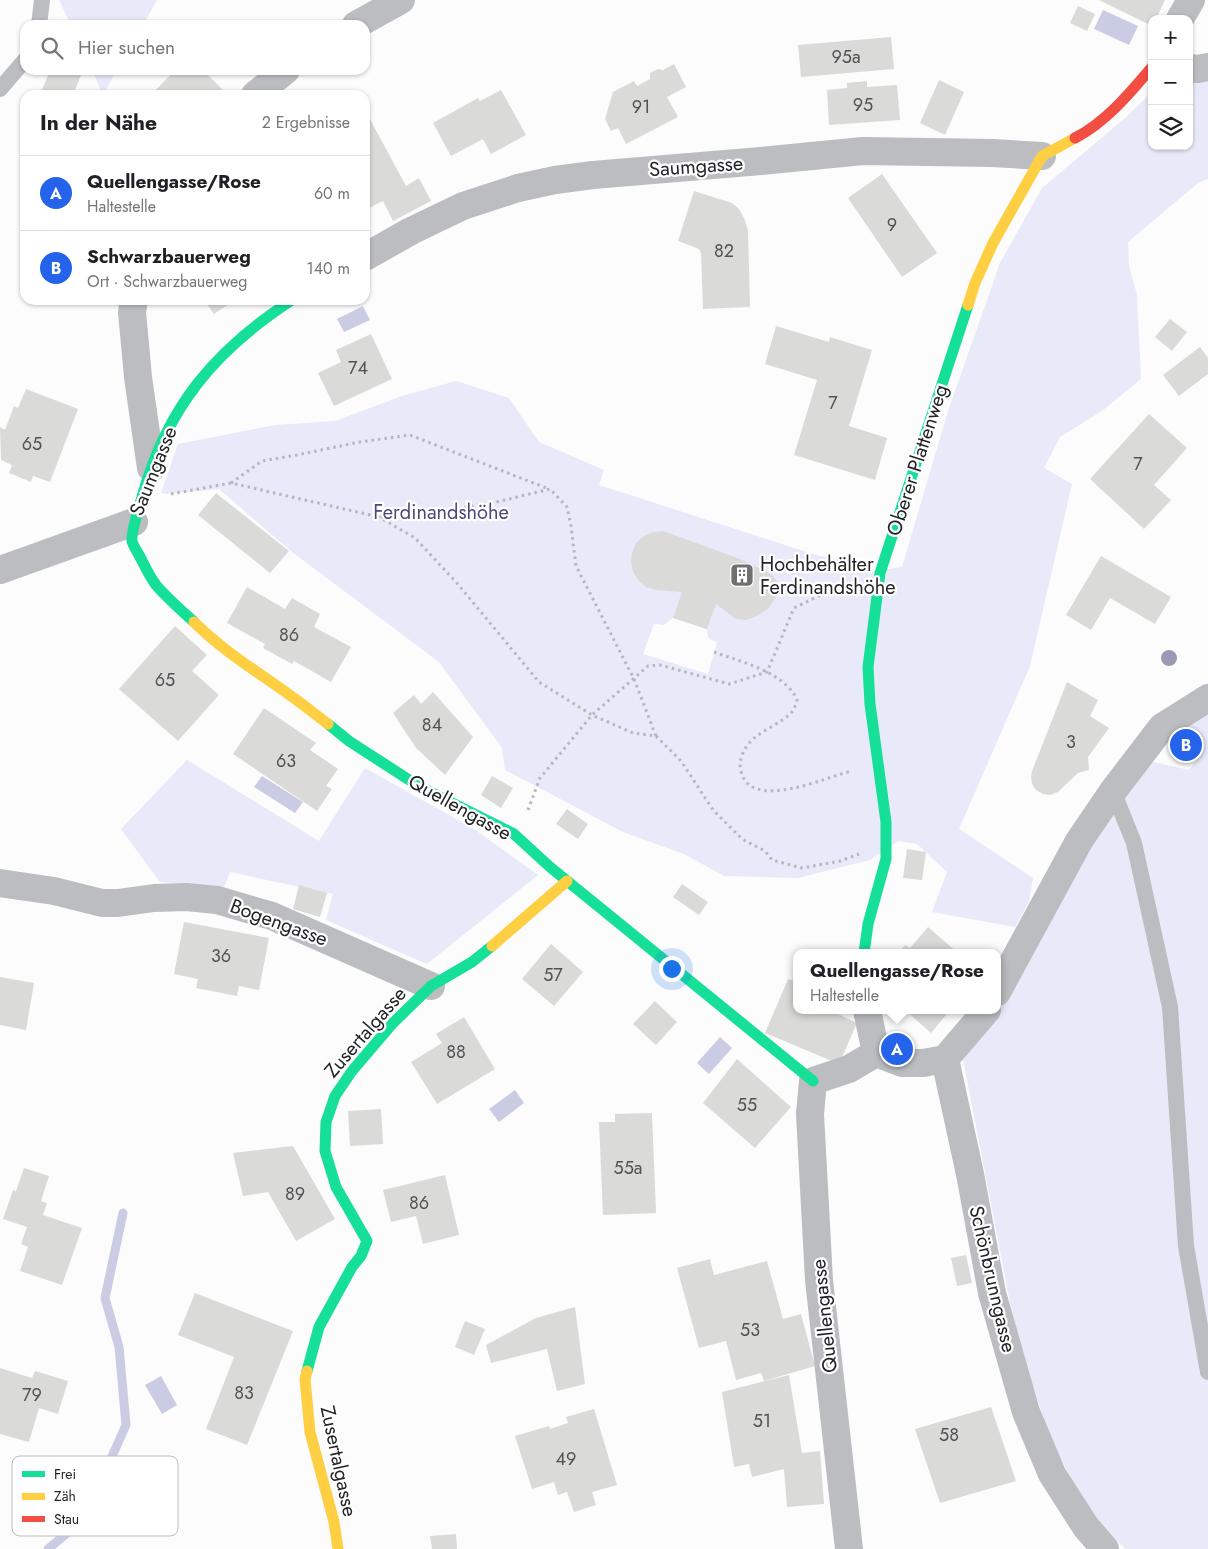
<!DOCTYPE html>
<html lang="de">
<head>
<meta charset="utf-8">
<style>
  body { margin:0; font-family:Jost,sans-serif; background:#f2f2f2; color:#202124 }
  .controls { position:absolute; right:15px; top:15px; display:grid; overflow:hidden; border-radius:10px; box-shadow:0 1px 4px #0004 }
  .controls button { width:45px; height:45px; display:grid; place-items:center; padding:0; border:0; border-bottom:1px solid #e0e0e0; background:#fff; color:#202124; font:25px sans-serif }
  .you { position:absolute; left:671px; top:968px; width:18px; height:18px; margin:-12px; border:4px solid #fff; border-radius:50%; background:#1a73e8; box-shadow:0 0 0 8px #1a73e833 }
  .badge { display:grid; place-items:center; width:32px; height:32px; border-radius:50%; background:#2563eb; color:#fff; font-size:16px; font-weight:700 }
  .pin { position:absolute; translate:-50% -50%; border:2px solid #fff; box-shadow:0 1px 5px #0006 }
  .popup { position:absolute; left:793px; top:949px; width:208px; height:65px; box-sizing:border-box; display:grid; place-content:center; border-radius:10px; background:#fff; filter:drop-shadow(0 1px 4px #0005); font-size:16px; white-space:nowrap; color:#757577 }
  .popup b { font-size:19px; color:#202124 }
  .popup::after { content:''; position:absolute; left:50%; top:100%; margin-left:-10px; border:10px solid transparent; border-top-color:#fff }
  .list { margin:0; padding:0; list-style:none }
  h2 { display:flex; justify-content:space-between; align-items:center; height:65px; margin:0; padding:0 20px; font-size:21px }
  h2 small { font-size:16px; font-weight:400; color:#757577 }
  .list li { display:grid; grid-template-columns:32px 1fr auto; gap:15px; align-items:center; box-sizing:border-box; height:75px; padding:0 20px; border-top:1px solid #e0e0e0 }
  .list b { display:block; font-size:19px; white-space:nowrap }
  .list p { margin:0; font-size:16px; white-space:nowrap; color:#757577 }
  .list em { font-size:16px; font-style:normal; color:#757577 }
  .icon { flex:none; width:28px; height:28px; fill:none; stroke:currentColor; stroke-width:2; stroke-linecap:round; stroke-linejoin:round }
  .map { position:relative; flex:none; width:1208px; height:1549px; overflow:hidden }
  .search { position:absolute; background:#fff; box-shadow:0 1px 4px #0004; left:20px; top:20px; width:350px; height:55px; display:flex; align-items:center; gap:12px; box-sizing:border-box; padding:0 18px; border-radius:15px; color:#757577; font-size:19px }
  .panel { position:absolute; background:#fff; box-shadow:0 1px 4px #0004; left:20px; top:90px; width:350px; height:215px; border-radius:15px }
  .map>svg:first-child { display:block }
  .green { fill:#e8e9f9; fill-rule:evenodd }
  .water { fill:#cacce4 }
  .lines { fill:none; stroke-linecap:round; stroke-linejoin:round }
  .stream { stroke:#cacce4; stroke-width:9 }
  .building { fill:#dadad9 }
  .path { stroke:#b7b7ba; stroke-width:3; stroke-dasharray:2.5 4; stroke-linecap:butt }
  .lane { stroke:#bcbdc1; stroke-width:16 }
  .street { stroke:#bcbdc1; stroke-width:28 }
  .fast { stroke:#16e098; stroke-width:11 }
  .slow { stroke:#ffcf43; stroke-width:11 }
  .jam { stroke:#f24e42; stroke-width:11 }
  .tree { fill:#9a9ab4 }
  .labels { text-anchor:middle; stroke-width:4.5; stroke-linejoin:round; paint-order:stroke }
  .number-label { font-size:18px; fill:#525254 }
  .street-label { font-size:20px; fill:#242427; stroke:#fff }
  .park-label { font-size:20px; fill:#494a79; stroke:#fff }
  .poi-label { font-size:20px; fill:#242427; stroke:#fff; text-anchor:start }
  .key { fill:#fff; stroke:#bdbdbe; stroke-width:1 }
  .key-label { font-size:14px; fill:#242427 }
</style>
</head>
<body>
<div class="map">
<svg width="1208" height="1549" viewBox="0 0 1208 1549">
  <rect width="100%" height="100%" fill="#fcfcfd"/>
  <path class="green" d="M59,0H157L143,25H71Z
    M92,70H117L103,95Z
    M1189,77H1208V179L1198,183L1128,242L1129,266L1137,295L1141,379L1102,411L1060,437L1044,468L1072,484L1030,666L959,829L1033,878L1029,902L1015,927L932,912L947,872L917,844L898,841L870,860L798,878L724,876L684,854L623,832L505,770L502,748L439,662L292,552L219,489L167,494L161,493L178,444L275,425L335,421L402,396L456,381L509,398L539,442L604,470L599,485L816,555L836,559L875,571L902,567L948,411L1000,263L1042,188L1124,119L1152,92V146H1189ZM673,618L707,629C707,638 708,639 717,642L708,674L643,654L654,624L664,625Z
    M1208,709V1549H1125L1093,1517L1052,1443L1017,1339L963,1059L1094,833L1149,761L1189,770L1200,755L1201,739L1178,727Z
    M187,760L319,841L365,768L474,829L538,875L427,964L326,920L333,894L230,872L224,887L160,882L121,829Z"/>
  <path class="water" d="M1103,10L1138,26L1129,45L1094,29Z
    M363,306L370,320L344,332L337,319Z
    M262,776L303,802L295,813L254,787Z
    M720,1037L732,1048L709,1074L697,1063Z
    M515,1090L524,1103L499,1122L489,1109Z
    M161,1376L177,1405L162,1414L145,1385Z"/>
  <g class="lines">
    <path class="stream" d="M48,1549L84,1519L126,1425L119,1347L105,1298L123,1213"/>
  </g>
  <path class="building" d="M1099,0H1165L1156,19H1152V26Z
    M1078,6L1095,14L1087,31L1070,23Z
    M891,37L894,69L801,77L798,45Z
    M674,64L686,87L667,97L678,117L626,144L618,128L611,131L605,119L613,92L634,81L637,86L650,79V73L658,69L663,70Z
    M50,70H83L73,95H40Z
    M175,70H203L222,89L217,95H151Z
    M939,80L964,92L945,135L920,123Z
    M867,81V87L897,85L900,120L829,125L827,90L847,88V83Z
    M501,90L526,135L491,154L483,139L451,156L433,123L478,98L480,101Z
    M365,110L406,186L419,178L431,201L393,221L383,201L365,210Z
    M882,174L937,253L902,277L848,198Z
    M694,191L732,203L739,209L744,218L748,230L750,307L703,309L701,253L699,249L678,241Z
    M204,300H235L214,314Z
    M1170,319L1187,332L1172,351L1155,337Z
    M776,326L829,342L830,337L872,350L849,426L887,438L875,480L794,455L817,380L765,364Z
    M371,334L392,379L334,406L318,373L341,362L336,350Z
    M1200,347L1208,358V374L1179,396L1163,375Z
    M26,389L78,409L50,482L33,476L31,482L9,473L12,465L1,460L0,427L5,430L14,406L18,408Z
    M1149,414L1187,448L1154,485L1171,500L1144,529L1090,479Z
    M216,493L289,551L270,573L198,515Z
    M663,531L740,559L771,574L777,581L779,587L775,599L768,609L757,616L746,620L736,619L716,604L707,629L673,618L682,592L656,590L646,587L639,581L633,572L631,562L632,553L636,543L644,536L653,532Z
    M1101,556L1171,597L1155,624L1110,598L1091,630L1066,615Z
    M247,587L285,609L292,598L320,614L314,627L351,647L331,682L294,661L292,664L263,648L265,644L227,623Z
    M175,626L207,655L192,671L219,695L178,741L119,689Z
    M1067,682L1098,700L1090,716L1109,728L1088,757L1089,770L1078,773L1058,792L1050,795L1043,794L1036,790L1032,784L1031,777L1032,771Z
    M433,692L473,737L445,775L416,748L393,713L414,695L421,704Z
    M264,708L316,743L310,750L338,769L326,786L332,789L317,811L233,754Z
    M1178,736L1196,739L1193,754L1175,750Z
    M492,776L513,788L501,808L481,795Z
    M567,809L588,824L578,839L556,824Z
    M907,849L926,852L922,880L903,878Z
    M682,884L708,902L699,915L673,897Z
    M299,885L327,893L320,917L293,909Z
    M184,922L269,938L259,990L239,986L237,996L196,988L198,979L174,974Z
    M928,927L958,953H898L905,945L910,948Z
    M551,944L583,972L554,1006L522,979Z
    M0,977L34,983L26,1030L0,1025Z
    M788,979L797,982V1010H829L857,1023L839,1064L765,1033Z
    M655,1001L677,1022L656,1045L633,1024Z
    M905,1010H950L931,1033Z
    M464,1017L495,1069L437,1104L411,1062L442,1043L436,1034Z
    M737,1059L791,1107L755,1148L703,1103Z
    M381,1109L383,1144L350,1146L348,1111Z
    M652,1113L656,1213L603,1215L599,1122H615V1114Z
    M293,1146L335,1219L296,1241L268,1192L243,1196L233,1153Z
    M24,1168L49,1176L41,1201L47,1203L43,1215L82,1228L62,1285L20,1271L28,1247L21,1244L27,1227L3,1219L13,1190L16,1191Z
    M445,1175L459,1235L423,1244L416,1216L391,1222L383,1190Z
    M966,1255L972,1283L957,1286L951,1258Z
    M710,1259L714,1275L767,1261L783,1319L801,1314L815,1366L764,1381L761,1373L736,1380L726,1341L699,1348L677,1268Z
    M195,1293L293,1331L247,1445L206,1429L234,1357L178,1335Z
    M575,1307L585,1384L557,1391L547,1349L491,1363L486,1345L536,1318Z
    M465,1321L485,1329L474,1355L455,1347Z
    M0,1368L32,1378L35,1371L68,1381L58,1414L39,1408L29,1442L0,1434Z
    M789,1375L802,1453L820,1451L824,1504L787,1507L784,1469L752,1477L749,1464L734,1467L722,1392Z
    M991,1407L1016,1481L940,1503L915,1429Z
    M594,1409L617,1485L592,1492L596,1505L574,1512L567,1492L558,1495L554,1482L532,1489L515,1436L549,1426L550,1429L568,1423L566,1417Z
    M456,1534L457,1549H432L430,1536Z"/>
  <g class="lines">
    <path class="path" d="M231,483L262,461L297,455L360,442L410,435L549,489
      M171,494L231,483L379,517L429,514L501,501L550,489L567,507L571,526L576,566L634,679L656,736L633,733L592,715L539,682L456,582L415,538L379,517
      M714,652C741,662 785,672 797,700C796,703 795,708 793,711C782,723 764,729 752,740C744,748 738,760 741,771C750,813 828,776 852,771
      M656,736L681,761L713,810L742,839L765,851L772,860L802,868L840,861L859,854
      M528,810L540,778L592,715L648,666L660,665L729,684L767,672L794,608L829,591L851,583"/>
    <path class="lane" d="M39,25L42,0
      M0,89L25,60
      M1113,791L1134,843L1170,1007L1186,1246L1208,1372"/>
    <path class="street" d="M1180,19L1191,0
      M356,25L401,0
      M1189,68L1198,69L1208,67
      M255,95L286,70
      M365,257L411,231L463,206L518,188L555,180L593,175L761,161L863,151L993,153L1042,156
      M134,300L132,312L138,377L151,468
      M0,570L134,522
      M0,883L54,891L102,903H118L154,898L186,897L217,900L272,916L431,986
      M997,992L1079,841L1113,791L1162,727L1208,698
      M867,1010L876,1053
      M876,1053L902,1063H923L945,1059
      M945,1059L970,1174L992,1293L1026,1412L1052,1474L1086,1527L1105,1549
      M945,1059L987,1010
      M849,1549L819,1280L810,1114L813,1081L849,1069L876,1053"/>
    <path class="fast" d="M194,622C181,610 167,598 156,585C149,576 144,564 139,555C137,551 133,546 132,541C131,532 139,507 142,497C167,407 215,350 292,300
      M328,724L349,741L420,787L514,834L550,867L813,1081
      M864,953L868,924L886,859V822L870,704L868,667L880,573L968,305
      M307,1371L319,1327L352,1267L361,1256L367,1241L336,1187L325,1151L326,1122L335,1096L352,1071L393,1023L431,986L472,962L492,946"/>
    <path class="slow" d="M968,305L975,283L993,243L1042,156L1075,138
      M194,622C223,651 258,672 291,696C304,705 316,715 328,724
      M492,946L567,881
      M307,1371L305,1379L310,1432L334,1522L338,1549"/>
    <path class="jam" d="M1075,138C1106,122 1130,93 1152,67"/>
  </g>
  <circle class="tree" cx="1169" cy="658" r="8"/>
  <defs>
    <g id="building-square" transform="scale(1.25)"><rect x="-9" y="-9" width="18" height="18" rx="4" fill="#707072" stroke="#fff"/><path d="M-4-6H4V6H1V3H-1V6H-4ZM-2.5-4.3h1.7v1.8h-1.7ZM.8-4.3h1.7v1.8H.8ZM-2.5-1h1.7V.8h-1.7ZM.8-1h1.7V.8H.8Z" fill="#fff"/></g>
  </defs>
  <g fill-rule="evenodd">
    <use href="#building-square" x="742" y="575"/>
  </g>
  <g class="labels">
    <g class="number-label">
      <text x="846" y="63">95a</text>
      <text x="863" y="111">95</text>
      <text x="641" y="113">91</text>
      <text x="892" y="231">9</text>
      <text x="724" y="257">82</text>
      <text x="358" y="374">74</text>
      <text x="833" y="409">7</text>
      <text x="32" y="450">65</text>
      <text x="1138" y="470">7</text>
      <text x="289" y="641">86</text>
      <text x="165" y="686">65</text>
      <text x="432" y="731">84</text>
      <text x="1071" y="748">3</text>
      <text x="286" y="767">63</text>
      <text x="221" y="962">36</text>
      <text x="553" y="981">57</text>
      <text x="456" y="1058">88</text>
      <text x="747" y="1111">55</text>
      <text x="628" y="1174">55a</text>
      <text x="295" y="1200">89</text>
      <text x="419" y="1209">86</text>
      <text x="750" y="1336">53</text>
      <text x="244" y="1399">83</text>
      <text x="32" y="1401">79</text>
      <text x="762" y="1427">51</text>
      <text x="949" y="1441">58</text>
      <text x="566" y="1465">49</text>
    </g>
    <g class="street-label">
      <text transform="translate(696 166) rotate(-4)" y="7">Saumgasse</text>
      <text transform="translate(917 460) rotate(-72)" y="7">Oberer Plattenweg</text>
      <text transform="translate(153 471) rotate(-68)" y="7">Saumgasse</text>
      <text transform="translate(460 807) rotate(29)" y="7">Quellengasse</text>
      <text transform="translate(279 922) rotate(20)" y="7">Bogengasse</text>
      <text transform="translate(365 1032) rotate(-49)" y="7">Zusertalgasse</text>
      <text transform="translate(993 1279) rotate(77)" y="7">Schönbrunngasse</text>
      <text transform="translate(824 1316) rotate(-96)" y="7">Quellengasse</text>
      <text transform="translate(339 1461) rotate(78)" y="7">Zusertalgasse</text>
    </g>
    <g class="park-label">
      <text x="441" y="519">Ferdinandshöhe</text>
    </g>
    <g class="poi-label">
      <text x="760" y="571">Hochbehälter<tspan x="760" dy="23">Ferdinandshöhe</tspan></text>
    </g>
  </g>
  <rect x="12" y="1456" width="166" height="80" rx="8" class="key"/>
  <rect x="22" y="1471" width="23" height="6" fill="#16e098"/>
  <rect x="22" y="1493" width="23" height="7" fill="#ffcf43"/>
  <rect x="22" y="1516" width="23" height="6" fill="#f24e42"/>
  <g class="key-label">
    <text x="54" y="1479">Frei</text>
    <text x="54" y="1501">Zäh</text>
    <text x="54" y="1524">Stau</text>
  </g>
</svg>
<div class="controls">
<button>+</button>
<button>−</button>
<button><svg class="icon" aria-label="layers" viewBox="0 0 24 24"><path d="M12 4l9 5-9 5-9-5zM3 14l9 5 9-5"/></svg></button>
</div>
<div class="you"></div>
<div class="pin badge" style="left:897px;top:1049px">A</div>
<div class="popup"><b>Quellengasse/Rose</b>Haltestelle</div>
<div class="pin badge" style="left:1186px;top:745px">B</div>
<div class="search"><svg class="icon" aria-label="search" viewBox="0 0 24 24"><circle cx="10" cy="10" r="6"/><path d="M15 15l6 6"/></svg>Hier suchen</div>
<section class="panel">
<h2>In der Nähe<small>2 Ergebnisse</small></h2>
<ul class="list">
<li><span class="badge">A</span><div><b>Quellengasse/Rose</b><p>Haltestelle</p></div><em>60 m</em></li>
<li><span class="badge">B</span><div><b>Schwarzbauerweg</b><p>Ort · Schwarzbauerweg</p></div><em>140 m</em></li>
</ul>
</section>
</div>
</body>
</html>
